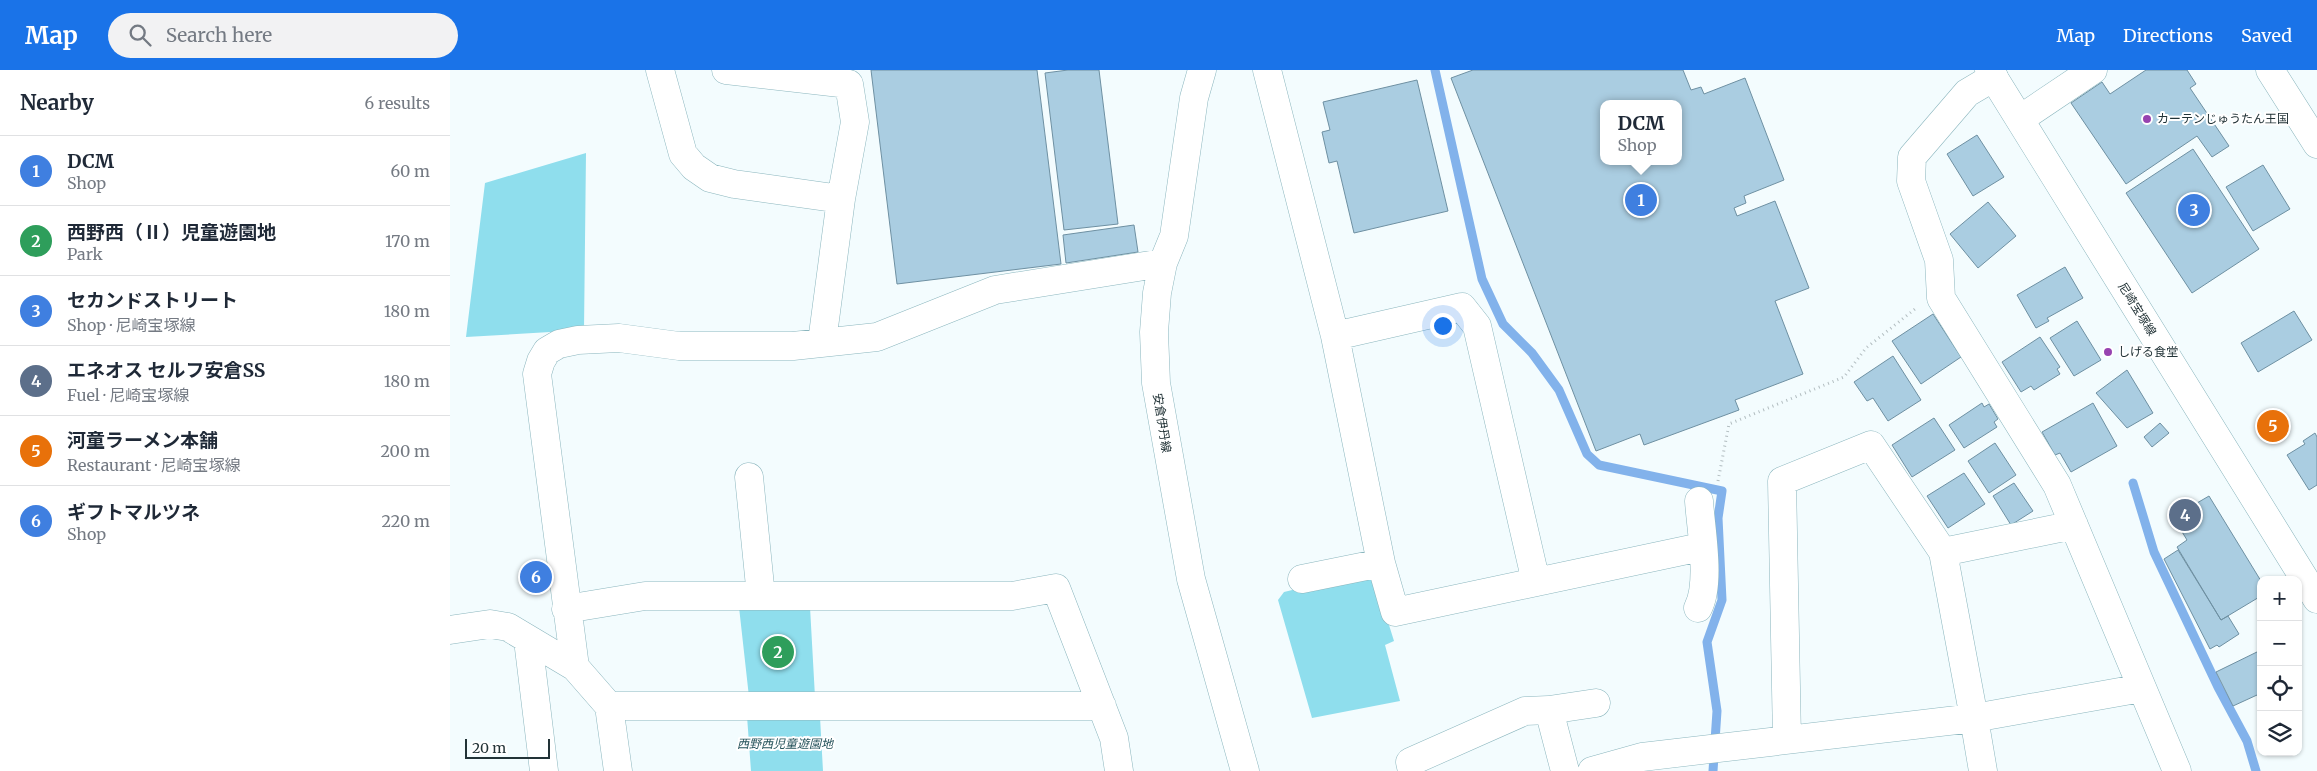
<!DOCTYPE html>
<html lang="en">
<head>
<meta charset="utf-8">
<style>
  body { margin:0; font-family:Merriweather,"Noto Sans JP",serif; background:#f2f2f3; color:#1f2937 }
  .controls { position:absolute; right:15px; bottom:15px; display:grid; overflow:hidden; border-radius:10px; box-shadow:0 1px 4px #0004 }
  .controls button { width:45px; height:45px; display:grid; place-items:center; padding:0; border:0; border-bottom:1px solid #e0e1e3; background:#fff; color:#1f2937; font:25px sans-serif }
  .scale { position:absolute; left:15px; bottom:12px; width:85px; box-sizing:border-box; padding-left:5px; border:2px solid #223337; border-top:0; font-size:14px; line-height:18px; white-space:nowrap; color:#223337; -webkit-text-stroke:4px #fff; paint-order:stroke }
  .you { position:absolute; left:992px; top:255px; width:18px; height:18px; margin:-12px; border:4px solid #fff; border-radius:50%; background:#1a73e8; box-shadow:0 0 0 8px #1a73e833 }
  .badge { display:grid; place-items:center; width:32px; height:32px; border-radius:50%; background:#1a73e8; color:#fff; font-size:16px; font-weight:700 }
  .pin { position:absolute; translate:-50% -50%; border:2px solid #fff; box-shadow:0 1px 5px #0006 }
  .popup { position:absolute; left:1150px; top:30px; width:82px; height:65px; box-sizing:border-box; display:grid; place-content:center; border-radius:10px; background:#fff; filter:drop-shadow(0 1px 4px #0005); font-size:16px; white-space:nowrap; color:#747a83 }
  .popup b { font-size:19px; color:#1f2937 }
  .popup::after { content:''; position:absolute; left:50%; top:100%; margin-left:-10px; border:10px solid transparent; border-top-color:#fff }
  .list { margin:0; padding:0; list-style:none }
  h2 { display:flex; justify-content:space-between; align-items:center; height:65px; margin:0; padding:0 20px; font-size:21px }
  h2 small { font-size:16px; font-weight:400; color:#747a83 }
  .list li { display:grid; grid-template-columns:32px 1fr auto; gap:15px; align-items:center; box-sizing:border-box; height:70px; padding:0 20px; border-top:1px solid #e0e1e3 }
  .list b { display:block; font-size:19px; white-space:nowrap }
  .list p { margin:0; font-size:16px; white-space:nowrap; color:#747a83 }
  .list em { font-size:16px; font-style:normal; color:#747a83 }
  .icon { flex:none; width:28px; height:28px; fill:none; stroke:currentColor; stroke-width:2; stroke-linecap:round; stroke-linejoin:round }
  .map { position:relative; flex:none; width:1867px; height:701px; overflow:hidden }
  header { display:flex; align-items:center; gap:30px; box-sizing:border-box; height:70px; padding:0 25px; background:#1a73e8; color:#fff }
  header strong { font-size:24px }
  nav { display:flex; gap:28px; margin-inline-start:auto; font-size:18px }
  .search { width:350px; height:45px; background:#f2f2f3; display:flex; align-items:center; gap:12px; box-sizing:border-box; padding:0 18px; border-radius:28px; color:#747a83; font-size:19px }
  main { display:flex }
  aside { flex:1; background:#fff }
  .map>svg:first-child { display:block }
  .green { fill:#8fdeed }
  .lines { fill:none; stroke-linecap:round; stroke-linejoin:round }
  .stream { stroke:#82b2eb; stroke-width:9 }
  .building { fill:#aacde1; stroke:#6e90a2; fill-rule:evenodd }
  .minor-casing { stroke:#8bb6be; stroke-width:29 }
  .major-casing { stroke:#8bb6be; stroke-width:29 }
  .path { stroke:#b2bdc0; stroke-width:3; stroke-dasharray:1 4; stroke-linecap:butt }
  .minor { stroke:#fff; stroke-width:28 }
  .major { stroke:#fff; stroke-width:28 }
  .poi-dot { fill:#9743b0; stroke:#fff; stroke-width:2 }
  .labels { text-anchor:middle; stroke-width:4; stroke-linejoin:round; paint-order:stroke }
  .poi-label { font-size:12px; fill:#223337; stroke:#fff; text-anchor:start }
  .street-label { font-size:12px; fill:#223337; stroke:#fff }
  .park-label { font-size:12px; font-style:italic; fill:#26535b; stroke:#fff }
</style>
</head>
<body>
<header>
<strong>Map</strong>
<div class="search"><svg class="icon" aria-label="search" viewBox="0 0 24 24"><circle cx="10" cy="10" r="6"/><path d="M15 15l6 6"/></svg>Search here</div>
<nav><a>Map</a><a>Directions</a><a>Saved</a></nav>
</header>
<main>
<aside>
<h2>Nearby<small>6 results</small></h2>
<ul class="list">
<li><span class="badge" style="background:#3f7fe0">1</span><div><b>DCM</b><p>Shop</p></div><em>60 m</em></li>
<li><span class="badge" style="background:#2e9e5b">2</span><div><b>西野西（Ⅱ）児童遊園地</b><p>Park</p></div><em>170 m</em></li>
<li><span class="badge" style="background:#3f7fe0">3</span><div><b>セカンドストリート</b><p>Shop · 尼崎宝塚線</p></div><em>180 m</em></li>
<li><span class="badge" style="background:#5c6f8a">4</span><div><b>エネオス セルフ安倉SS</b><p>Fuel · 尼崎宝塚線</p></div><em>180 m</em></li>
<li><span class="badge" style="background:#e8710a">5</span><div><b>河童ラーメン本舗</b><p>Restaurant · 尼崎宝塚線</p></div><em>200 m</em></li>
<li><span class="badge" style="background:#3f7fe0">6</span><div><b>ギフトマルツネ</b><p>Shop</p></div><em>220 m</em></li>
</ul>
</aside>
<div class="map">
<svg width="1867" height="701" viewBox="0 0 1867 701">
  <rect width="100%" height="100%" fill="#f3fcfe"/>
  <path class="green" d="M136,83L134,260L16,267L35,113Z
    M917,502L924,507L944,571L935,575L950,631L862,648L828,530L834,522Z
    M289,537H360L365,627H299Z
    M297,646L370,647L373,701H301Z"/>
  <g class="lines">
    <path class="stream" d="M985,0L1032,209L1053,254L1082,283L1109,320L1137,384L1149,395L1272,421L1268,448L1272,530L1257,572L1267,641L1263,701
      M1683,413L1704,482L1768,617L1797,671L1806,701"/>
  </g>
  <path class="building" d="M421,0H587L611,194L447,214Z
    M618,0H649L668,154L614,160L595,3Z
    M1023,0H1233L1241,20L1251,17L1254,24L1295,8L1334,110L1294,126L1296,133L1284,138L1287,146L1325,131L1359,218L1325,231L1353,304L1285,330L1289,340L1194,375L1190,364L1146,381L1001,8ZM1154,34H1228V91H1154Z
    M1696,0H1737L1746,14L1740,18L1779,76L1762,87L1747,66L1676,114L1621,33L1652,12L1660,24Z
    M967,10L998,141L904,163L887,91L879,93L872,62L880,60L873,32Z
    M1527,65L1554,107L1523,126L1497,84Z
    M1743,79L1809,179L1742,223L1676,123Z
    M1813,95L1840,139L1803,161L1776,117Z
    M1538,132L1566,166L1528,198L1500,164Z
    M684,155L688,182L616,193L613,165Z
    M1615,197L1633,228L1597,248L1599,251L1586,258L1567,225Z
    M1844,241L1862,270L1808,302L1791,273Z
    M1483,244L1511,287L1471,314L1442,271Z
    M1627,251L1651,290L1624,306L1600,268Z
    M1590,267L1610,297L1607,299L1610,304L1584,320L1581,316L1571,322L1552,292Z
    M1443,286L1471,330L1438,351L1423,328L1417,331L1404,312Z
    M1677,300L1703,343L1677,358L1646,323Z
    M1532,333L1534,337L1539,334L1548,349L1544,352L1547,357L1514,378L1499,355Z
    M1643,333L1667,376L1621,402L1610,383L1605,385L1592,362Z
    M1484,348L1505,380L1462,407L1442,375Z
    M1710,353L1719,363L1702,377L1694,367Z
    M1865,363L1867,367V415L1859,420L1837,385L1855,374L1853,371Z
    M1545,373L1566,405L1539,423L1518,391Z
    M1514,403L1535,434L1498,458L1477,426Z
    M1564,413L1583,441L1561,455L1543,426Z
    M1759,426L1811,511V526L1771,550L1727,477L1737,470L1723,447Z
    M1728,480L1771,550L1778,546L1789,564L1769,577L1767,575L1760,579L1714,489Z
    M1811,580V633L1807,625L1783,636L1766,602Z"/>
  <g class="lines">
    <g class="minor-casing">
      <path id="minor" d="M210,0L233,84L244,97L260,108L284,114L391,129
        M276,0L399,14L405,52L391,129L372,272
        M752,0L744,28L724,166L713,193L707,223L704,262L706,313L741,509L795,701
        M817,0L885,266L1012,237L1027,256L1086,512
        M1820,0L1867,74
        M1544,7L1517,23L1462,87L1461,111L1489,190L1491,228L1607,415L1727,701
        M1570,49L1643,0
        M885,266L931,493L945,542L1251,477
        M299,407L311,526
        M1493,482L1624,455
        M852,509L931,493
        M1248,538C1261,513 1251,461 1249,431
        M116,539L195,526H562L606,518L664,668L669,701
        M0,560L40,554L58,557L125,597L159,636L168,701
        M78,570L94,701
        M125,597L87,304L91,291L97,281L109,274L128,270L169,268L229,276H343L427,267L545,220L713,193
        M159,636H652
        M1099,640L1146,633
        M1337,669L1332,411L1421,375L1493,482L1524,648L1692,618
        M962,701L960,692L1075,641L1099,640L1115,701
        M1142,701L1192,687L1524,648L1533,701"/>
    </g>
    <g class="major-casing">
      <path id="major" d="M1539,0L1867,529"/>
    </g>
    <path class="path" d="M1268,411L1279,354L1394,307L1416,278L1465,239"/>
    <use href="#minor" class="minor"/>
    <use href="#major" class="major"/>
  </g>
  <g class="poi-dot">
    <circle cx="1697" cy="49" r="5"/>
    <circle cx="1658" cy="282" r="5"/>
  </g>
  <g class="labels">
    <g class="poi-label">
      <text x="1707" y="53">カーテンじゅうたん王国</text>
      <text x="1668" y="286">しげる食堂</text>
    </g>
    <g class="street-label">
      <text transform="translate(1687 239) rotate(58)" y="4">尼崎宝塚線</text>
      <text transform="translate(712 353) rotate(81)" y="4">安倉伊丹線</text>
    </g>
    <g class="park-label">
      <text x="335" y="678">西野西児童遊園地</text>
    </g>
  </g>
</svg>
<div class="controls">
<button>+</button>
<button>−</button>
<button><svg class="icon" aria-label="locate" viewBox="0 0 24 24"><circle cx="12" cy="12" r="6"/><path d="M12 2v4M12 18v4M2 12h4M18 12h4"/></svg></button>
<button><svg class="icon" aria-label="layers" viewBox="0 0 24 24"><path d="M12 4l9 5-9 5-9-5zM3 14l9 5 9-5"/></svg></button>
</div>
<div class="scale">20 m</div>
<div class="you"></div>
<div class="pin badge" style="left:1191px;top:130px;background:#3f7fe0">1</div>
<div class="popup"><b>DCM</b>Shop</div>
<div class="pin badge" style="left:328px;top:582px;background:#2e9e5b">2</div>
<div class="pin badge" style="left:1744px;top:140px;background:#3f7fe0">3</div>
<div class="pin badge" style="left:1735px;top:445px;background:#5c6f8a">4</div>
<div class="pin badge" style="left:1823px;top:356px;background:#e8710a">5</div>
<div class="pin badge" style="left:86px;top:507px;background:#3f7fe0">6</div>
</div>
</main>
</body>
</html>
